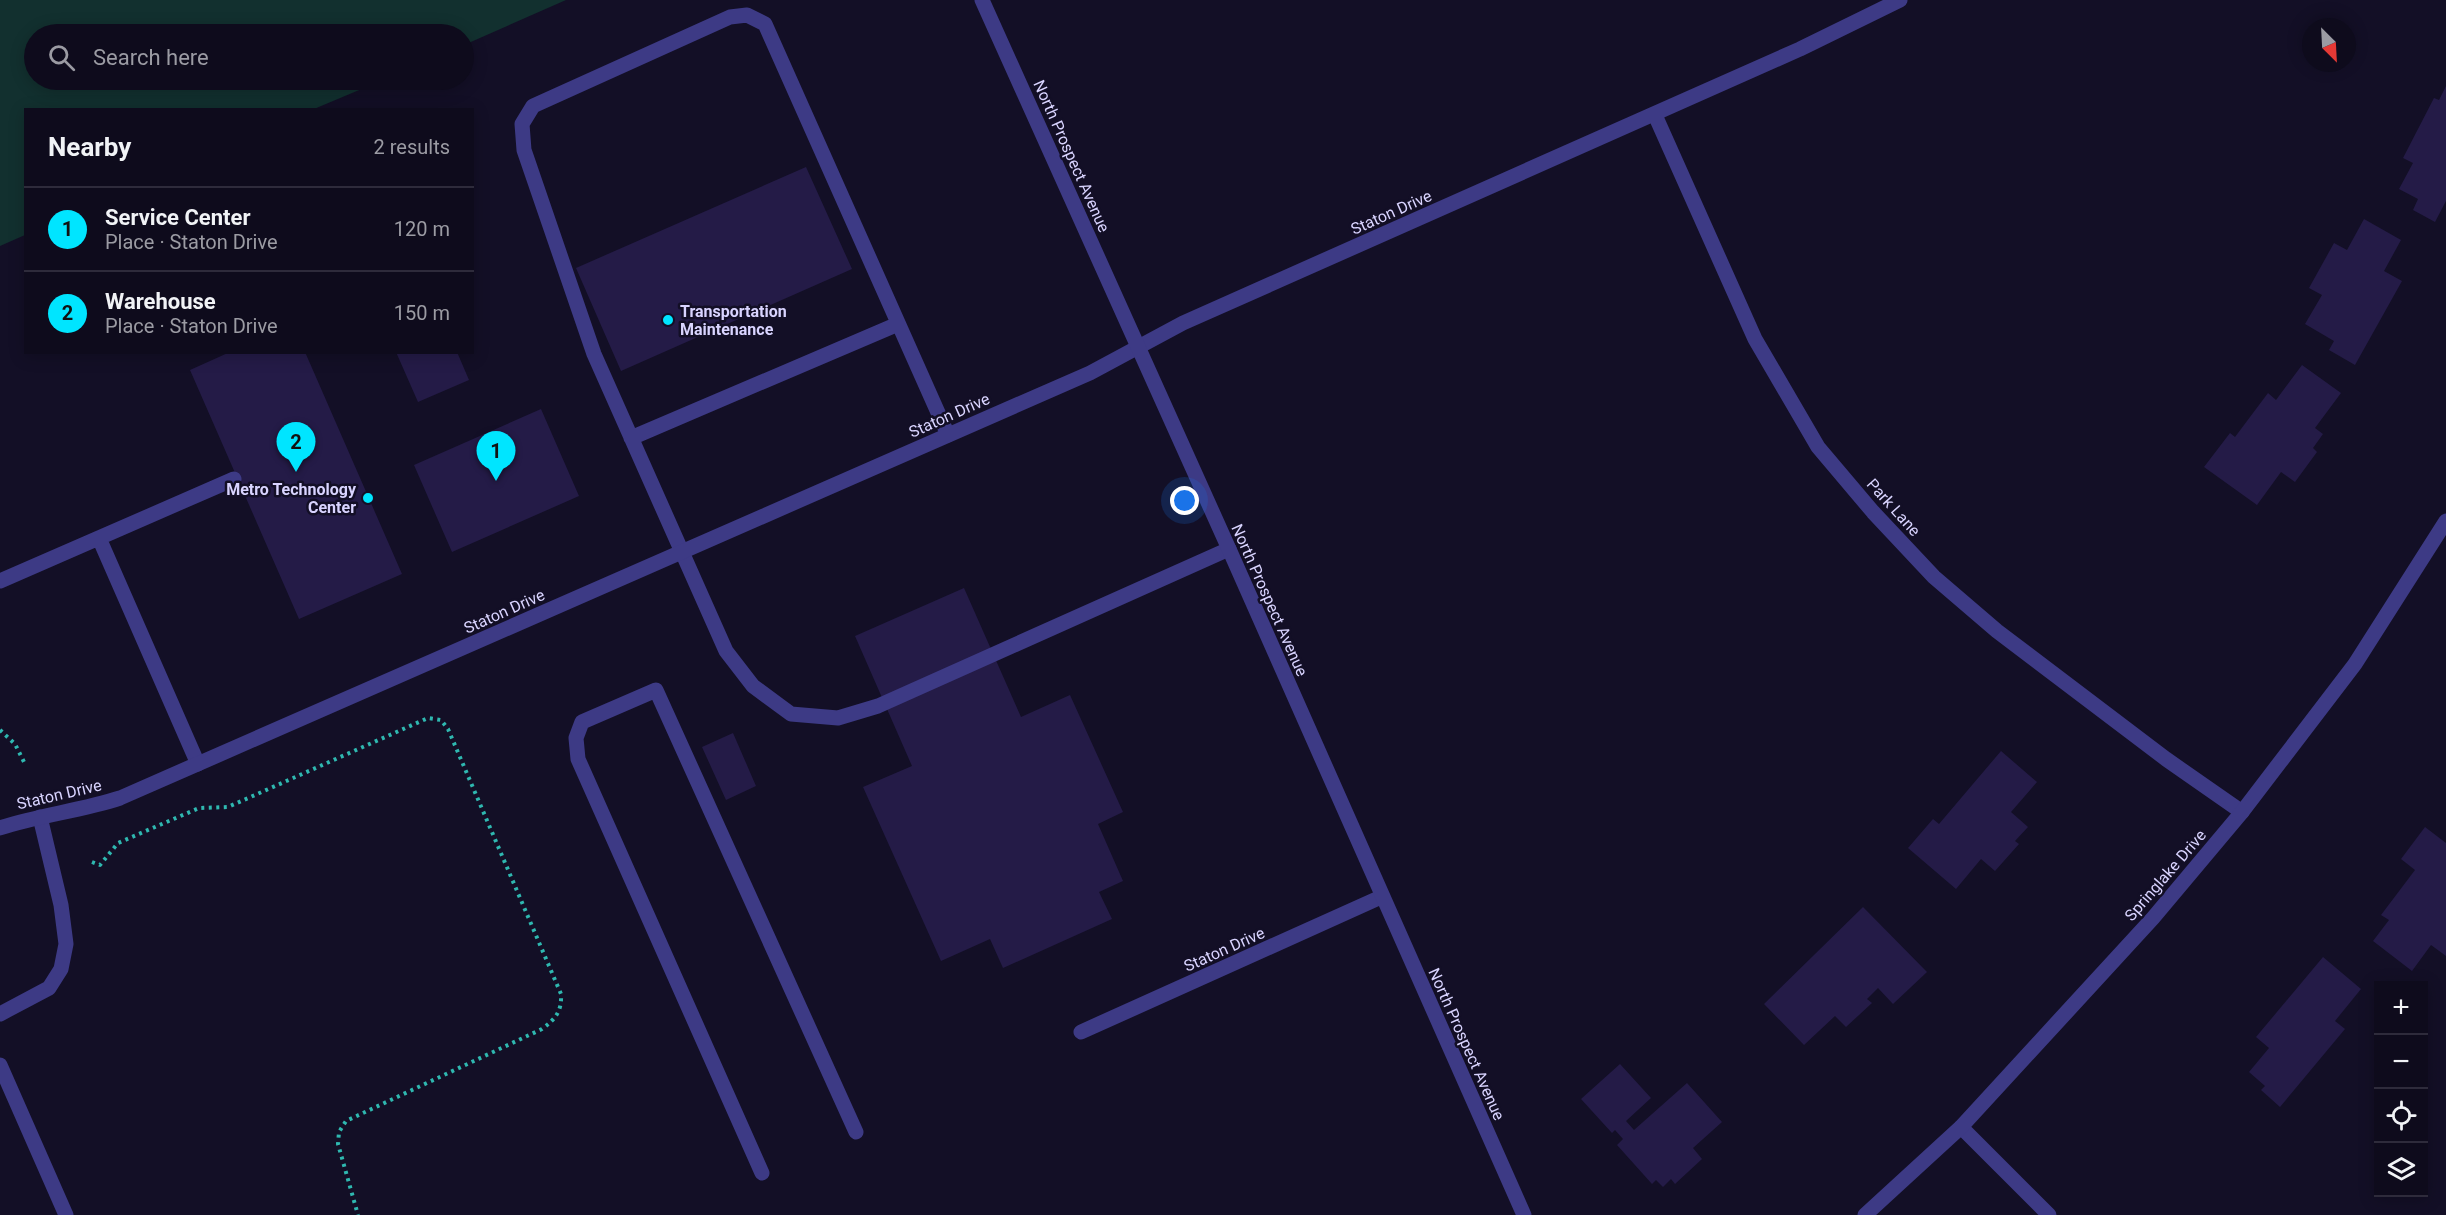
<!DOCTYPE html>
<html lang="en">
<head>
<meta charset="utf-8">
<style>
  body { margin:0; font-family:Roboto,sans-serif; background:#171425; color:#f1f3f6 }
  .controls { position:absolute; right:18px; bottom:18px; display:grid; overflow:hidden; border-radius:0px; box-shadow:0 3px 15px #0003 }
  .controls button { width:54px; height:54px; display:grid; place-items:center; padding:0; border:0; border-bottom:2px solid #2e2b3b; background:#0e0b1c; color:#f1f3f6; font:30px sans-serif }
  .compass { position:absolute; left:2302px; top:18px; width:54px; height:54px; border-radius:50%; background:#0e0b1c; box-shadow:0 3px 15px #0003; rotate:156deg }
  .you { position:absolute; left:1185px; top:501px; width:21px; height:21px; margin:-15px; border:4px solid #fff; border-radius:50%; background:#1a73e8; box-shadow:0 0 0 9px #1a73e833 }
  .badge { display:grid; place-items:center; width:39px; height:39px; border-radius:50%; background:#00e5ff; color:#111; font-size:20px; font-weight:700 }
  .pin { position:absolute; translate:-50% -50px; filter:drop-shadow(0 2px 3px #0008) }
  .pin::after { content:''; position:absolute; top:32px; width:21px; height:18px; background:inherit; clip-path:polygon(0 0,100% 0,50% 100%) }
  .list { margin:0; padding:0; list-style:none }
  h2 { display:flex; justify-content:space-between; align-items:center; height:78px; margin:0; padding:0 24px; font-size:26px }
  h2 small { font-size:20px; font-weight:400; color:#9b9ba3 }
  .list li { display:grid; grid-template-columns:39px 1fr auto; gap:18px; align-items:center; box-sizing:border-box; height:84px; padding:0 24px; border-top:2px solid #2e2b3b }
  .list b { display:block; font-size:22px; white-space:nowrap }
  .list p { margin:0; font-size:20px; white-space:nowrap; color:#9b9ba3 }
  .list em { font-size:20px; font-style:normal; color:#9b9ba3 }
  .icon { flex:none; width:33px; height:33px; fill:none; stroke:currentColor; stroke-width:2; stroke-linecap:round; stroke-linejoin:round }
  .map { position:relative; flex:none; width:2446px; height:1215px; overflow:hidden }
  .search { position:absolute; background:#0e0b1c; box-shadow:0 3px 15px #0003; left:24px; top:24px; width:450px; height:66px; display:flex; align-items:center; gap:15px; box-sizing:border-box; padding:0 21px; border-radius:33px; color:#9b9ba3; font-size:22px }
  .panel { position:absolute; background:#0e0b1c; box-shadow:0 3px 15px #0003; left:24px; top:108px; width:450px; height:246px; border-radius:0px }
  .map>svg:first-child { display:block }
  .green { fill:#12302f }
  .building { fill:#241b47 }
  .lines { fill:none; stroke-linecap:round; stroke-linejoin:round }
  .path { stroke:#2fb8b0; stroke-width:4; stroke-dasharray:3 4.5; stroke-linecap:butt }
  .service { stroke:#3d3a85; stroke-width:15 }
  .minor { stroke:#3d3a85; stroke-width:15 }
  .tertiary { stroke:#3d3a85; stroke-width:15 }
  .poi-dot { fill:#00e5ff; stroke:#130f26; stroke-width:2 }
  .labels { text-anchor:middle; stroke-width:5; stroke-linejoin:round; paint-order:stroke }
  .street-label { font-size:16px; fill:#d9d4ff; stroke:#130f26 }
  .poi-label { font-size:16px; font-weight:bold; fill:#d9d4ff; stroke:#130f26; text-anchor:start }
</style>
</head>
<body>
<div class="map">
<svg width="2446" height="1215" viewBox="0 0 2446 1215">
  <rect width="100%" height="100%" fill="#130f26"/>
  <path class="green" d="M0,0H566L464,45V34H34V80H383L314,109L26,110L25,235L0,246Z"/>
  <path class="building" d="M2446,86V201L2435,222L2413,210L2418,199L2399,189L2413,163L2403,158L2434,98L2439,100Z
    M806,167L852,269L621,371L576,268Z
    M2364,219L2401,240L2384,271L2402,281L2355,365L2329,350L2334,341L2305,324L2322,295L2309,288L2334,243L2347,250Z
    M230,352H305L402,574L299,619L190,370Z
    M396,352H457L469,380L418,402Z
    M2302,365L2341,393L2315,428L2323,434L2313,448L2317,452L2295,482L2281,472L2257,505L2204,467L2230,433L2235,437L2268,393L2276,400Z
    M541,409L579,496L452,552L414,465Z
    M964,588L1021,717L1070,695L1123,812L1098,824L1123,881L1099,892L1112,919L1003,968L990,939L941,961L863,787L912,766L855,636Z
    M733,733L756,786L726,800L702,747Z
    M2001,751L2037,782L2011,812L2028,827L2015,841L2019,844L1995,871L1981,859L1956,889L1908,848L1933,819L1939,824Z
    M2425,827L2446,843V956L2431,945L2412,971L2373,941L2389,920L2381,915L2415,870L2401,859Z
    M1863,907L1927,972L1893,1004L1878,988L1867,999L1872,1003L1846,1027L1835,1016L1804,1045L1764,1004Z
    M2323,957L2361,989L2335,1021L2345,1029L2280,1107L2261,1090L2265,1086L2249,1072L2269,1048L2256,1037Z
    M1620,1064L1651,1098L1626,1121L1634,1130L1687,1083L1722,1122L1693,1148L1702,1159L1675,1184L1671,1179L1663,1187L1656,1180L1652,1184L1617,1145L1623,1139L1615,1130L1612,1133L1581,1099Z"/>
  <g class="lines">
    <path class="path" d="M0,730L15,744L24,762
      M92,862L100,865L118,843L199,808L228,807L428,718L441,720L448,729L561,994C562,1012 555,1019 542,1029L346,1121L339,1132L338,1144L358,1215"/>
    <path class="service" d="M948,435L765,24L747,15L730,17L533,106L522,124L524,150L594,354L726,651L753,686L791,714L838,718L878,706L1229,549
      M631,438L898,324
      M99,538L198,764
      M0,581L234,479
      M0,1014L49,988L61,969L66,944L61,905L40,817
      M1081,1032L1381,897
      M0,1065L66,1215
      M762,1173L578,759L576,738L582,722L656,690L856,1132"/>
    <path class="minor" d="M1655,115L1755,339L1818,447L1873,512L1934,577L1997,631L2166,759L2242,812
      M0,828C39,815 80,811 120,798L1090,373L1183,323L1800,49L1900,0
      M1961,1127L2049,1215"/>
    <path class="tertiary" d="M982,0L1229,549L1524,1215
      M1865,1215L1961,1127L2153,918L2242,812L2355,664L2446,521"/>
  </g>
  <g class="poi-dot">
    <circle cx="668" cy="320" r="6"/>
    <circle cx="368" cy="498" r="6"/>
  </g>
  <g class="labels">
    <g class="street-label">
      <text transform="translate(1072 156) rotate(66)" y="6">North Prospect Avenue</text>
      <text transform="translate(1391 212) rotate(-24)" y="6">Staton Drive</text>
      <text transform="translate(949 415) rotate(-24)" y="6">Staton Drive</text>
      <text transform="translate(1894 507) rotate(48)" y="6">Park Lane</text>
      <text transform="translate(1270 600) rotate(66)" y="6">North Prospect Avenue</text>
      <text transform="translate(504 611) rotate(-24)" y="6">Staton Drive</text>
      <text transform="translate(59 794) rotate(-13)" y="6">Staton Drive</text>
      <text transform="translate(2165 875) rotate(-49)" y="6">Springlake Drive</text>
      <text transform="translate(1224 949) rotate(-24)" y="6">Staton Drive</text>
      <text transform="translate(1467 1044) rotate(66)" y="6">North Prospect Avenue</text>
    </g>
    <g class="poi-label">
      <text x="680" y="317">Transportation<tspan x="680" dy="18">Maintenance</tspan></text>
      <text x="356" y="495" text-anchor="end">Metro Technology<tspan x="356" dy="18">Center</tspan></text>
    </g>
  </g>
</svg>
<div class="controls">
<button>+</button>
<button>−</button>
<button><svg class="icon" aria-label="locate" viewBox="0 0 24 24"><circle cx="12" cy="12" r="6"/><path d="M12 2v4M12 18v4M2 12h4M18 12h4"/></svg></button>
<button><svg class="icon" aria-label="layers" viewBox="0 0 24 24"><path d="M12 4l9 5-9 5-9-5zM3 14l9 5 9-5"/></svg></button>
</div>
<svg class="compass" viewBox="-18 -18 36 36"><path d="M0-13l5 13h-10z" fill="#e53935"/><path d="M0 13l5-13h-10z" fill="#9b9ba3"/></svg>
<div class="you"></div>
<div class="pin badge" style="left:496px;top:481px">1</div>
<div class="pin badge" style="left:296px;top:472px">2</div>
<div class="search"><svg class="icon" aria-label="search" viewBox="0 0 24 24"><circle cx="10" cy="10" r="6"/><path d="M15 15l6 6"/></svg>Search here</div>
<section class="panel">
<h2>Nearby<small>2 results</small></h2>
<ul class="list">
<li><span class="badge">1</span><div><b>Service Center</b><p>Place · Staton Drive</p></div><em>120 m</em></li>
<li><span class="badge">2</span><div><b>Warehouse</b><p>Place · Staton Drive</p></div><em>150 m</em></li>
</ul>
</section>
</div>
</body>
</html>
